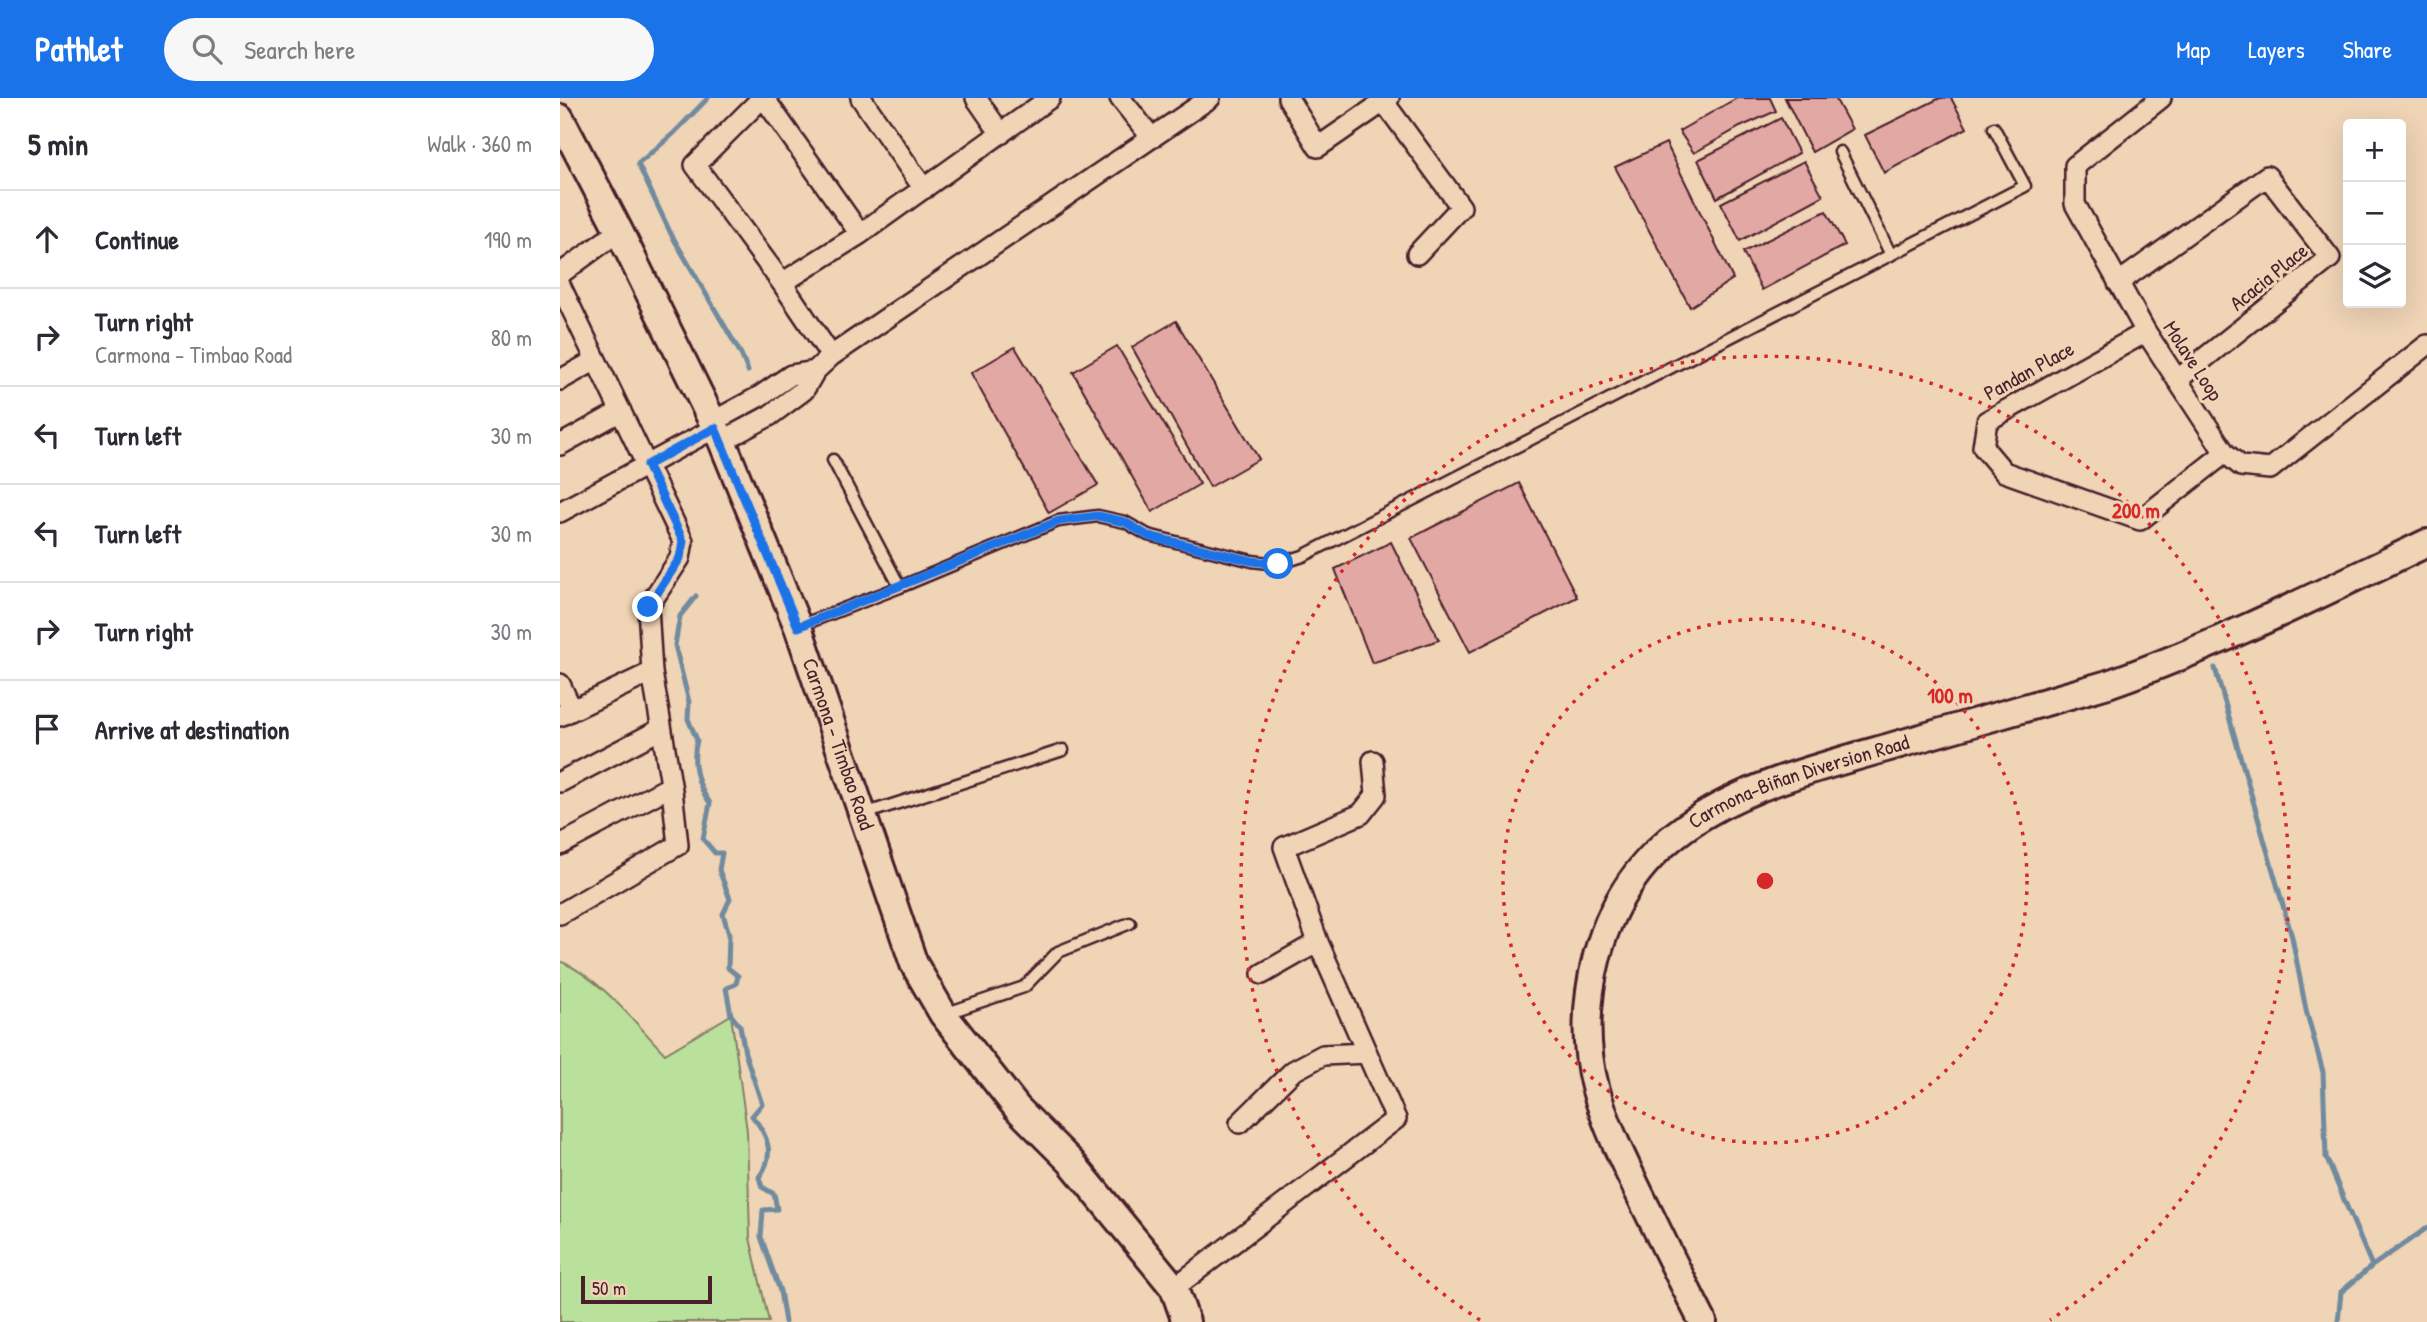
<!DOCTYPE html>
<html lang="en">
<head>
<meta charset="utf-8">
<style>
  body { margin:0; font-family:"Patrick Hand",sans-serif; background:#f7f7f7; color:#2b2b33 }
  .controls { position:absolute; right:21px; top:21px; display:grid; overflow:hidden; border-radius:7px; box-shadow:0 7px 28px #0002 }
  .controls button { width:63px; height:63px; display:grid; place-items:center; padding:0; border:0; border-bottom:2px solid #e1e1e2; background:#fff; color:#2b2b33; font:35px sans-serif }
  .scale { position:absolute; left:21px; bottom:18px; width:131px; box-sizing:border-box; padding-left:7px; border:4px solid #4a1f2b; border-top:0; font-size:19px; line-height:24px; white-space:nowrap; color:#4a1f2b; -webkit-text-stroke:5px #efd4b6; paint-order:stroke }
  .stop { position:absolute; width:21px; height:21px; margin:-16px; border:5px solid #1a73e8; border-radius:50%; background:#fff }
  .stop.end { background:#1a73e8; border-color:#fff; box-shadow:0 2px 7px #0008 }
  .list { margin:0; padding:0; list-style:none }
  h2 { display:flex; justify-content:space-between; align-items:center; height:91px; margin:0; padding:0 28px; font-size:30px }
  h2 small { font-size:23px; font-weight:400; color:#7c7c81 }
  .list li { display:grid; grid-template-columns:46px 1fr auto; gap:21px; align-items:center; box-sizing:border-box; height:98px; padding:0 28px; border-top:2px solid #e1e1e2 }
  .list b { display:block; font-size:26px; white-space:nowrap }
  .list p { margin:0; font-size:23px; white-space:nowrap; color:#7c7c81 }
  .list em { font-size:23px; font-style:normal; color:#7c7c81 }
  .icon { flex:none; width:38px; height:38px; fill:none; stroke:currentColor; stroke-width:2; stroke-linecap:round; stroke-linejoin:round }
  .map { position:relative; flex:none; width:1867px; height:1224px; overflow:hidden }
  header { display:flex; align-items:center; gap:42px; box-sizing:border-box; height:98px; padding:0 35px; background:#1a73e8; color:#fff }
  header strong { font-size:33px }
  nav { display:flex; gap:38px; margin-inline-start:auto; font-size:24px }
  .search { width:490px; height:63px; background:#f7f7f7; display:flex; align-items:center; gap:18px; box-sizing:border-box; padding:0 24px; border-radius:38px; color:#7c7c81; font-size:26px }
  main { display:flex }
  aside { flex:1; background:#fff }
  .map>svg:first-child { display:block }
  .green { fill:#bae19c; stroke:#828064; stroke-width:2 }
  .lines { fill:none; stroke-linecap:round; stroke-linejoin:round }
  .stream { stroke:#708a9e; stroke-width:5 }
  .building { fill:#e2a8a4; stroke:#4a1f2b; stroke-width:2 }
  .lane-casing { stroke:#4a1f2b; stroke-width:15 }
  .street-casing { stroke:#4a1f2b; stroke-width:24 }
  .secondary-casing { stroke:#4a1f2b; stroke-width:32 }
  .lane { stroke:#efd4b6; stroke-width:10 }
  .street { stroke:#efd4b6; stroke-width:19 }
  .secondary { stroke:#efd4b6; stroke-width:26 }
  .route { stroke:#1a73e8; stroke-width:9 }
  .ring { fill:none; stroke:#d62828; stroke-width:3.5; stroke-dasharray:3.5 7 }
  .labels { text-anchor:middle; stroke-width:6; stroke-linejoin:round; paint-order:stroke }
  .street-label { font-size:21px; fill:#4a1f2b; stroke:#efd4b6 }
  .centre { fill:#d62828; stroke:#efd4b6; stroke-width:3.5 }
  .ring-label { font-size:21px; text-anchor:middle; font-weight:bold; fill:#d62828; stroke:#efd4b6; stroke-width:6; stroke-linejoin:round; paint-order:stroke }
</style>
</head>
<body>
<header>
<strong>Pathlet</strong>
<div class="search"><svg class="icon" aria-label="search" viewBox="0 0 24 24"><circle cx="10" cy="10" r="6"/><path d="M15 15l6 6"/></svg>Search here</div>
<nav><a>Map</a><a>Layers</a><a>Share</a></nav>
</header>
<main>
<aside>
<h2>5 min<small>Walk · 360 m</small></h2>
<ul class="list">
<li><svg class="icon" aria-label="ahead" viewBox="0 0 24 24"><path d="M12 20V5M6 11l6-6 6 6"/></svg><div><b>Continue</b></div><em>190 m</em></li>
<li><svg class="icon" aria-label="right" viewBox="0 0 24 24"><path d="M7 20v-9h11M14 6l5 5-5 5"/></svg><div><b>Turn right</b><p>Carmona - Timbao Road</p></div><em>80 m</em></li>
<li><svg class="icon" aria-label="left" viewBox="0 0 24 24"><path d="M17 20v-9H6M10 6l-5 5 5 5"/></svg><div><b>Turn left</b></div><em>30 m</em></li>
<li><svg class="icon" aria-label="left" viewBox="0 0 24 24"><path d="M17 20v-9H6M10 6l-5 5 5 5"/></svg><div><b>Turn left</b></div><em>30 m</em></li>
<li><svg class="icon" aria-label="right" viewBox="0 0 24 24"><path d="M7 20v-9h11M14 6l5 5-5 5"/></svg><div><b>Turn right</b></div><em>30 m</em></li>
<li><svg class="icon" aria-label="arrive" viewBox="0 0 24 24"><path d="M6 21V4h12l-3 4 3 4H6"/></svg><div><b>Arrive at destination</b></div></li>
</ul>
</aside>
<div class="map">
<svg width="1867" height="1224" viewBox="0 0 1867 1224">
  <rect width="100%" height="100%" fill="#efd4b6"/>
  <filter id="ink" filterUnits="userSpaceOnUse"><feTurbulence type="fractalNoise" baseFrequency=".0143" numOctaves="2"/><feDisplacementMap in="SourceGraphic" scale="14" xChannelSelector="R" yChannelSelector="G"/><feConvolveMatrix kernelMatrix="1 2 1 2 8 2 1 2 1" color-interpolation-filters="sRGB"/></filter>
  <g filter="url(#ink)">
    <path class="green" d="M0,863C43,882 73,923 105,956L171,917L187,1033L190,1140L209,1224H0Z"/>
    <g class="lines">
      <path class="stream" d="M148,0L113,36L78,66L111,136L181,256L188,273
        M136,498L120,518L115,547L129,604L128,621L137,642C131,664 137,687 150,705L143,741L155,755H162L159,772L170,801L163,816L169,836L168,870L178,878L176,886L166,890L171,917L180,928L185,955L202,1006L192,1018C208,1037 216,1057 199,1079L202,1089L214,1096L217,1111L203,1112L201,1139L220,1193L225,1224
        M1655,570L1732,839L1746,912L1763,974L1766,1059L1812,1168
        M1778,1224L1781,1194L1812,1168L1867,1130"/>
    </g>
    <path class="building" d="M1177,0H1210L1216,13L1180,29L1134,55L1119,33Z
      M1225,0H1275L1292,31L1252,54Z
      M1380,0H1391L1407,30L1324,75L1305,37Z
      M1221,20L1239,55L1157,100L1138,62Z
      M1106,45L1173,181L1130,209L1055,69Z
      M1244,63L1263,98L1180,143L1161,105Z
      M1266,113L1285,147L1202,192L1183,154Z
      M616,223L699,361L650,389L572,249Z
      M557,248L640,386L592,414L513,274Z
      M455,249L538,387L489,415L411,275Z
      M959,385L1017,499L910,554L851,440Z
      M831,444L879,542L812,565L775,471Z"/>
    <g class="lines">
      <g class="lane-casing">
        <path id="lane" d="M1280,54L1331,157
          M273,362L340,489
          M239,528L340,489L498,423L538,418L565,424L588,437L692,463L718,466L743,458L1465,88L1434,30
          M304,716L503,652
          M387,915L464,889L498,854L570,825"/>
      </g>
      <g class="street-casing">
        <path id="street" d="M202,0L135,67L222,185L271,258
          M204,0L300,136
          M301,0L364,91
          M416,0L441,36
          M560,0L592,40
          M728,0L758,49L829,0
          M821,0L901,109L857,156
          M1601,0L1515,68V106L1586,234L1665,355L1681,368L1710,371L1867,247
          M0,176L59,133
          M222,185L300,136L490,0
          M1558,185L1707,78L1770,160L1617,282
          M0,187L123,443L120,460L88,509L92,574L112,692L118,747L0,816
          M1586,234L1427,323L1423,349L1444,374L1580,422L1665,355
          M0,282L36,262
          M152,324L200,298L231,277L255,273
          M162,343L209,318L244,292L255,273L271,258L650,0
          M0,347L61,313
          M0,414L155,330
          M0,586L12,612
          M0,618L92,574
          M0,684L101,631
          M0,747L111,688
          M702,876L758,844
          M680,1025L733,973L763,957L807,955
          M614,1190L836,1021L758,844L724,749L801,716L816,697L813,663"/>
      </g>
      <g class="secondary-casing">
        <g id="secondary">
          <path id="s1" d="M0,20L59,133L162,343L238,529L354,866L383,916L457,1010L511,1064L614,1190L626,1224"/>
          <path id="s2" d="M1143,1224C1122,1183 1102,1142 1082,1101C1064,1064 1046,1028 1035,989C1024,946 1026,900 1037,858C1077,710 1212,683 1340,646C1409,626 1479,606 1548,586C1658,547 1762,495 1867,445"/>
        </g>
      </g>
      <use href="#lane" class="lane"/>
      <use href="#street" class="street"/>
      <use href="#secondary" class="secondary"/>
    </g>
  </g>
  <g class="lines" filter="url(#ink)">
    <path class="route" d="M88,509L120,460L123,443L87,367L155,330L238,529L499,423L538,418L565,424L588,438L692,463L718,466"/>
  </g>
  <g class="ring">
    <circle cx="1205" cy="783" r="262"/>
    <path d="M920 1222A524 524 0 1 1 1490 1222"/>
  </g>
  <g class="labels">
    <g class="street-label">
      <text transform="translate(1709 179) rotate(-39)" y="7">Acacia Place</text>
      <text transform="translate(1633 263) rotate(57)" y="7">Molave Loop</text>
      <text transform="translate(1469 273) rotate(-29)" y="7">Pandan Place</text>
      <text dy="7" stroke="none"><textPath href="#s1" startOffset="686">Carmona - Timbao Road</textPath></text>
      <text dy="7" stroke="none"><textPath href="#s2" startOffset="674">Carmona-Biñan Diversion Road</textPath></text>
    </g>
  </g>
  <circle cx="1205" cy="783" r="10" class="centre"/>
  <g class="ring-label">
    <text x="1576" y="420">200 m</text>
    <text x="1390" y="605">100 m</text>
  </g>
</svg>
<div class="controls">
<button>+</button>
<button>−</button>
<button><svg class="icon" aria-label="layers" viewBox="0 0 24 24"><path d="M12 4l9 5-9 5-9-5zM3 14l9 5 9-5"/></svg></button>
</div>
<div class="scale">50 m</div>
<div class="stop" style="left:718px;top:466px"></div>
<div class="stop end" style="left:88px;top:509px"></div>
</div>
</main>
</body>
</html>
